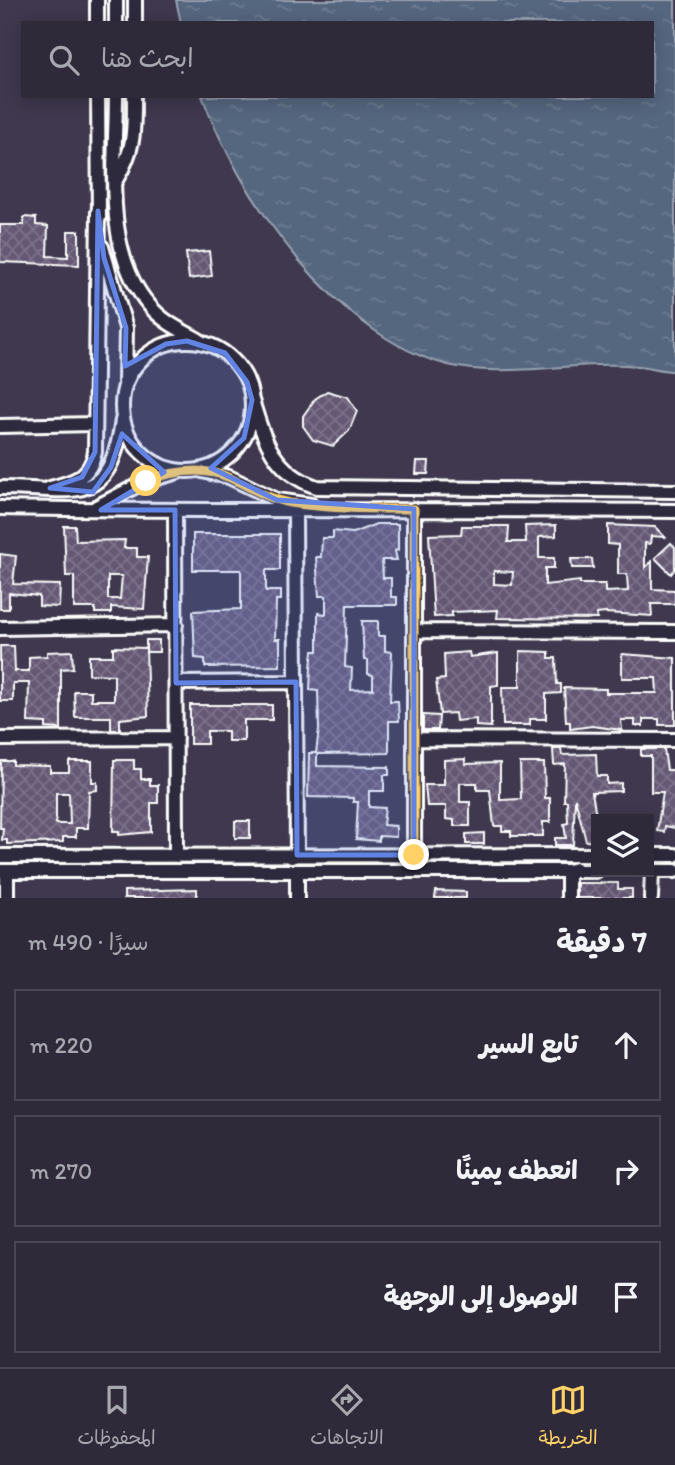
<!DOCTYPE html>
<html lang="ar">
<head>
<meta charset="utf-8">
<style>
  body { margin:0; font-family:Itim,"Playpen Sans Arabic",sans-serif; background:#3b3645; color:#f1f3f6; direction:rtl }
  .controls { position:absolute; right:21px; bottom:21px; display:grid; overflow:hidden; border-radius:0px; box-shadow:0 4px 18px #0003 }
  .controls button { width:63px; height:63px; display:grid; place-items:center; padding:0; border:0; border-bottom:2px solid #4a4654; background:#2f2a3a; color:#f1f3f6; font:35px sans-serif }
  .stop { position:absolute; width:21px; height:21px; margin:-16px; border:5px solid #ffd166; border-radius:50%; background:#fff }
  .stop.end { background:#ffd166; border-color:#fff; box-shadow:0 2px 7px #0008 }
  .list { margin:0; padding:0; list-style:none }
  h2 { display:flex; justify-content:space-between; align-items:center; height:91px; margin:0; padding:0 28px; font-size:30px }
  h2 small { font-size:23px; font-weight:400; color:#a7a7af }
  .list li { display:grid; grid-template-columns:46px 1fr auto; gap:21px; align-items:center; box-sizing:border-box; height:112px; margin:0 14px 14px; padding:0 14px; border:2px solid #4a4654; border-radius:0px }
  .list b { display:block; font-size:26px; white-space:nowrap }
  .list em { font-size:23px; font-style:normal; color:#a7a7af }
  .icon { flex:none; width:38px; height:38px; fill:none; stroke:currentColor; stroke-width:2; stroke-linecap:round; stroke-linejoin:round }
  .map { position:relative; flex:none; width:675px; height:898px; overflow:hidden; direction:ltr }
  .search { position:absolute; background:#2f2a3a; box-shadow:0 4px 18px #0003; left:21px; right:21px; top:21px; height:77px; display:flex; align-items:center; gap:18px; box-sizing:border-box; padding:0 24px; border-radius:0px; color:#a7a7af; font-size:26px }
  .sheet { height:469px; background:#2f2a3a }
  nav { display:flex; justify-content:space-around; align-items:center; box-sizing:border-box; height:98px; border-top:2px solid #4a4654; background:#2f2a3a; font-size:19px; color:#a7a7af }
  nav a { display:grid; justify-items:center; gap:4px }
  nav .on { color:#ffd166 }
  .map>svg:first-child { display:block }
  .water { fill:url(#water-ripples); stroke:#98a3b2; stroke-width:2 }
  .building { fill:url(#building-cross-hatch); stroke:#fff; stroke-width:2; fill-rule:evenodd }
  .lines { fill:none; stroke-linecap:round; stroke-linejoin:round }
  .minor-casing { stroke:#fff; stroke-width:18 }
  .minor { stroke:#2f2a3d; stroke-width:12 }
  .route { stroke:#ffd166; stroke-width:9 }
  .marked { fill:#6183e4; fill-opacity:0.2; stroke:#6183e4; stroke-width:5; stroke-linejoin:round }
</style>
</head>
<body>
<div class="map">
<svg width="675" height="898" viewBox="0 0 675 898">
  <defs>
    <pattern id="water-ripples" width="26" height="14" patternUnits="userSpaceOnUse" patternTransform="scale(1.75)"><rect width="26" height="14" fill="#54667f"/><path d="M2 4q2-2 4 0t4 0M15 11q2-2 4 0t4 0" fill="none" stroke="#6e7d92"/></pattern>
    <pattern id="building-cross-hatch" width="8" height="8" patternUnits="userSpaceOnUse" patternTransform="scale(1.75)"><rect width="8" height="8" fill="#655975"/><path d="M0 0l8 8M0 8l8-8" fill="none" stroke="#7c728a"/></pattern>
  </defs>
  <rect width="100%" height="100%" fill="#3f384e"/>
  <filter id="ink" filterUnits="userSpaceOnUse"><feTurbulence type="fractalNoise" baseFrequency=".0143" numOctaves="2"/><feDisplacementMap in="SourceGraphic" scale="14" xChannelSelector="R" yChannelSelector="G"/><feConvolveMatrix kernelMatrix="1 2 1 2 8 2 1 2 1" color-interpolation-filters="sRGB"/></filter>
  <g filter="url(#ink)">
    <path class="water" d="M176,0H675V371C662,371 651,367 638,366C576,360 509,379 448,365C336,337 240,198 202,96H652V23H181Z"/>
    <path class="building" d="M24,217L36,218V225L48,226L47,256L68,257V231H79V265L0,262V225H24Z
      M209,251L212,276L189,279L186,253Z
      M327,391L348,397L357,411L349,431L333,446L313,440L303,426V416L315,399Z
      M417,461H429L428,474H416Z
      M376,524H398V550L395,551L397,560H382L383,578H391V597H397V605H347L345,667L352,668L351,690L373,689V675L368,674V660H364L362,621H378V636H385V651L392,652L390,701H398L399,721H389V753L317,754V766L389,767V775H384V791H369V807L385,808L383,825L396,826V837L379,836V841L356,839L358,802H353V798L308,797L309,753H316L319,729L318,691L310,690L311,667L313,651H318V613L326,614V596H319L316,557H321L322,538H333V531L353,533Z
      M556,525V536L539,537V558H554V568H545V585L580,581V584H605V592L628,591L627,574H618V545L608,544V525L655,527L665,537L651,536L650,544L645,543V568L652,561V589L675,590V604H651L652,616L606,613L596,614L597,619L497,618L498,610L452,612V616L434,617L429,535L461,534L462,526H509L508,542H526L525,526ZM494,571L513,572L512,585L494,584Z
      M64,526H75L76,541L125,540L124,548H137V557H148L144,609L111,607V613H95V608H74V576H66ZM108,576H122L120,599H108Z
      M193,534H280V570H266V591H281V600H276L275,639H280V666L205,667V659L195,658L193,611L241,609V570H193Z
      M671,543L675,547V569L671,574L655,558Z
      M0,554L16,556L13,584L60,585L59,607L39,606V596L9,593V609H0Z
      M571,559H592L593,568H572Z
      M146,640H159V652H146Z
      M0,646H14L15,671H29V657L47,656V652L72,651L73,668L61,669V729L46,728V723L28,722L29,683H13V701H0Z
      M113,647L146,648L148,716L120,719V730H111V717H75L74,691H91V700H114V675L89,674V656H113Z
      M520,651L549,652V658H556L557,684H561V693L546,694V719H530V725H503L502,687H520Z
      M469,652L470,657L498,653V685L491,686V727L476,726V719L456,721L455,713L440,714L436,680L445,679L444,654Z
      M622,654L675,658V725H659V719H643V726H635V720H621L622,730L592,726L570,729V722H566L564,688L606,689V693H657L656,678H622Z
      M190,705H272V720H244V741H228V731H207V744H190Z
      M423,715L439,716L438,730H423Z
      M553,749H561L562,755L596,754L597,776H607V784L621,783V791L592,792L596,815V842L586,841L575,798L573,845H555V838H566L564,824L568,823L567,801H564L565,764L554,765Z
      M641,749H664L667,770H675V828L665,826L664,832L657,831L663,792H651V756H641Z
      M465,759V764L500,763V800L521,799L520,763H544L545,798H550V822H543V836H511V831H502V826H494L490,790H477V783H460V802H470V826H454V820L446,819V806H427L425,785H444V760Z
      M114,760H134V769H141V779H150V785H158V803H151V832L119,835V831H113Z
      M1,761H13V765L50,766V772H69V761H92V782H97V790L89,791L88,828H76V837H63V842L7,844V840H2L3,828H0ZM56,793H69L70,824H56Z
      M235,821H250V838H235Z
      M484,833V844H466V834Z
      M577,883H618V889H632V898H577Z
      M197,889V898H124V891Z
      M436,891L466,892V898H435Z"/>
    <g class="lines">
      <g class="minor-casing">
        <path id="minor" d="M97,0V23
          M116,23V0
          M135,23V0
          M98,96L99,218
          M116,96C116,162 102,252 150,306C163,322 181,330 199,340
          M116,180C135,149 134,132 134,96
          M102,247L126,328L125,382
          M122 406a65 65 0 1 1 130 0a65 65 0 1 1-130 0Z
          M252,400C264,440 274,473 317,487L675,491
          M0,426L95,424
          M202,471L229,477L277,500L311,505
          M0,488C73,488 110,510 122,420
          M50,488C73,482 90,478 95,452L98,211
          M96,507L146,481L178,472
          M0,508C225,512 450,509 675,511
          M414,509V855
          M175,510L176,856
          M0,628L176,625
          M414,631L675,632
          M176,683L296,682
          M0,739L176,738
          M415,739L675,740
          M649,855H675
          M0,856L596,855
          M291,857L297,855L295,512
          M0,871H596
          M7,871V898
          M649,871H675
          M297,898V871
          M568,898V871L576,869
          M651,898L652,871"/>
      </g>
      <use href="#minor" class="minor"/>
    </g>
  </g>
  <g class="lines" filter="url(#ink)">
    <path class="route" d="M146,481C173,471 203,466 230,478C250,487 268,499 290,503C331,509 372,509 414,509V855"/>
  </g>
  <path class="marked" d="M98,211L104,258L126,328L125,366L166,344L187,341L225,353L247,382L252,400L244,438L211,468L277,500L414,509V855H297L296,682L176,683L175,510H101L164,472L122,434L111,467L93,492L50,488L82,477L95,452Z"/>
</svg>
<div class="controls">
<button><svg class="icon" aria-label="layers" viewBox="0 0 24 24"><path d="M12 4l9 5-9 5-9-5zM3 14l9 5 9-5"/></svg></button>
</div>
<div class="stop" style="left:146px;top:481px"></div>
<div class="stop end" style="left:414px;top:855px"></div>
<div class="search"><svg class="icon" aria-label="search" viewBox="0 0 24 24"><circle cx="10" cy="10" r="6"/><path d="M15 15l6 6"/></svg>ابحث هنا</div>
</div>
<section class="sheet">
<h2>7 دقيقة<small>سيرًا · 490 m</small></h2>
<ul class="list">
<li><svg class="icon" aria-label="ahead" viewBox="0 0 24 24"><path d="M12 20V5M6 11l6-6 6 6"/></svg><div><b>تابع السير</b></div><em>220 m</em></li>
<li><svg class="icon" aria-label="right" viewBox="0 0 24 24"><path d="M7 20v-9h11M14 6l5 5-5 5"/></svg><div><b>انعطف يمينًا</b></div><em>270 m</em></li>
<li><svg class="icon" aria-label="arrive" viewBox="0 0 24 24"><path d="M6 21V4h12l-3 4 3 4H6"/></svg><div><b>الوصول إلى الوجهة</b></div></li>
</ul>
</section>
<nav>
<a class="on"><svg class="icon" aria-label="map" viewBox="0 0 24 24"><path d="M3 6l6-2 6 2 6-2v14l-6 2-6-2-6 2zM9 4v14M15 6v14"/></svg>الخريطة</a>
<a><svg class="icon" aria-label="directions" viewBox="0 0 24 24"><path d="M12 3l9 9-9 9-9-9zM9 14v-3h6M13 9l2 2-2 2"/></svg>الاتجاهات</a>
<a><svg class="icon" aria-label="saved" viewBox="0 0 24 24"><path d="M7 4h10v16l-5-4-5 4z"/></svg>المحفوظات</a>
</nav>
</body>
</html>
